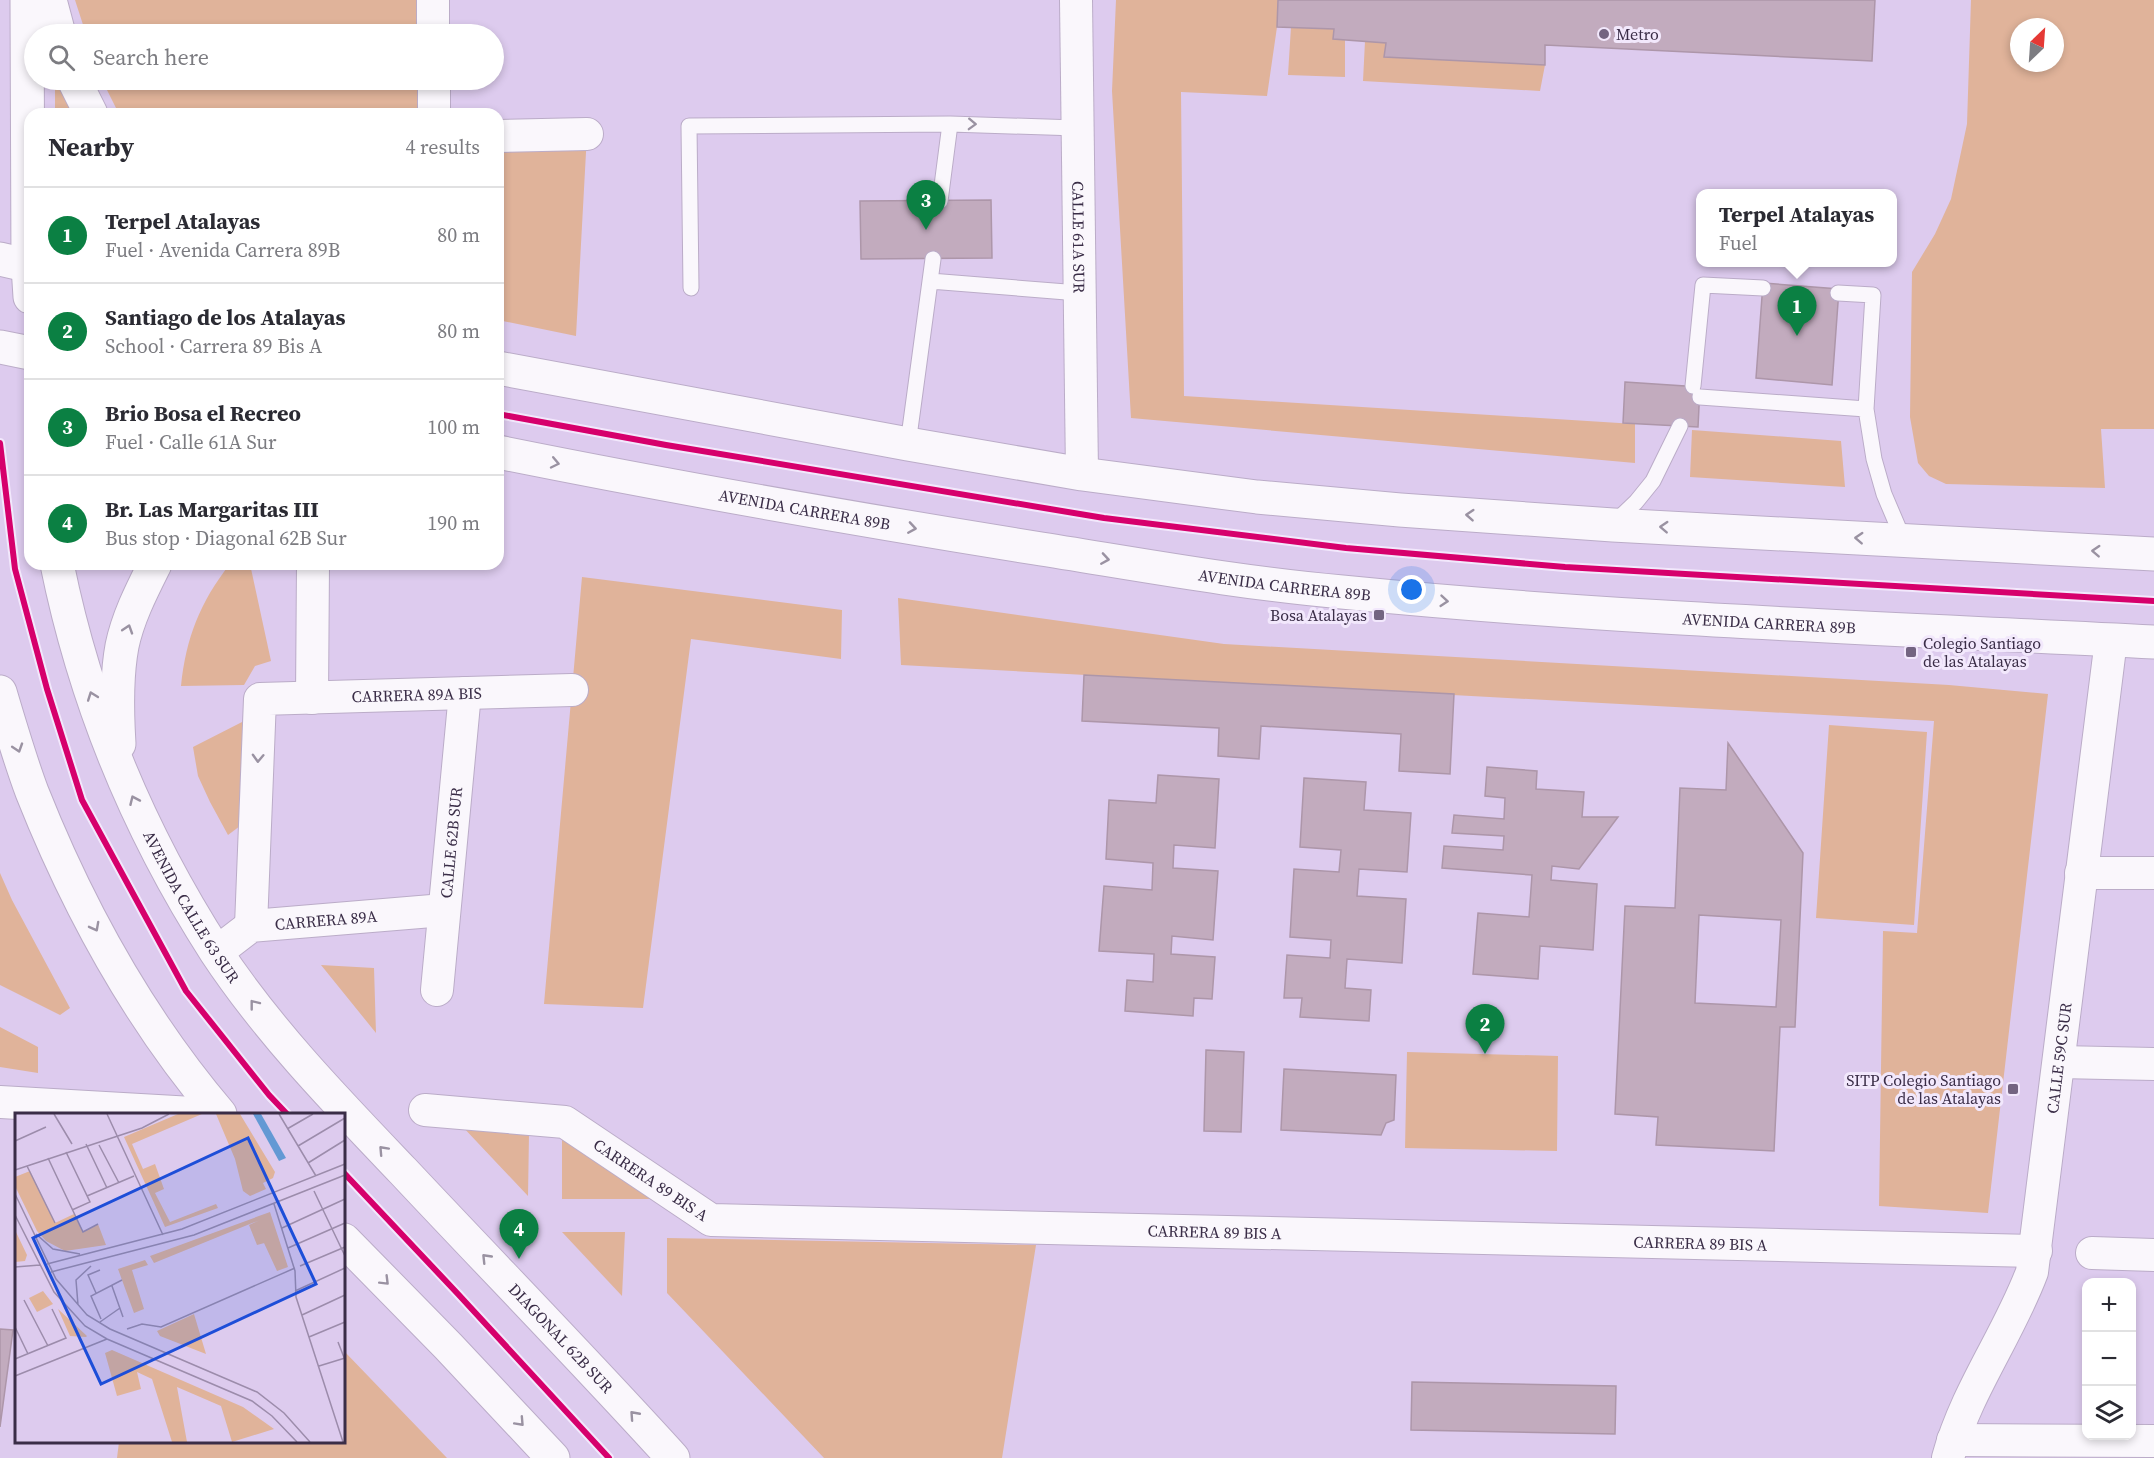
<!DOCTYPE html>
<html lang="en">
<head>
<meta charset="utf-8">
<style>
  body { margin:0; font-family:"Source Serif 4",serif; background:#f7f7f7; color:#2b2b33 }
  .controls { position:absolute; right:18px; bottom:18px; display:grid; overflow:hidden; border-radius:12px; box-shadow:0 3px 9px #0003 }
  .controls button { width:54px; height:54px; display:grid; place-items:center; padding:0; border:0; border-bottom:2px solid #e1e1e2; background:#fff; color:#2b2b33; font:30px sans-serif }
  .compass { position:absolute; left:2010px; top:18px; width:54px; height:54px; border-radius:50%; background:#fff; box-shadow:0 3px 9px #0003; rotate:25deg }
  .you { position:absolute; left:1412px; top:590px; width:21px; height:21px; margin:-15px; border:4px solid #fff; border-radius:50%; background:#1a73e8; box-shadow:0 0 0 9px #1a73e833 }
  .badge { display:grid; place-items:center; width:39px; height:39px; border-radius:50%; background:#0b8043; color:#fff; font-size:20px; font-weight:700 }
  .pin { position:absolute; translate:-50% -50px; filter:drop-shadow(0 2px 3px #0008) }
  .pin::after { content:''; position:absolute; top:32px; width:21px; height:18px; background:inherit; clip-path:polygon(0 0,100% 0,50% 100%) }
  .popup { position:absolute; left:1696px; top:189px; width:201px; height:78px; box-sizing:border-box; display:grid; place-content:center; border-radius:12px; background:#fff; filter:drop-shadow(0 2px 4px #0005); font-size:20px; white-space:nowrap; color:#7c7c81 }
  .popup b { font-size:22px; color:#2b2b33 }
  .popup::after { content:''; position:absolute; left:50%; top:100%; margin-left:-12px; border:12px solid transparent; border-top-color:#fff }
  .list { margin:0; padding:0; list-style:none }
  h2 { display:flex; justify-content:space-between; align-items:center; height:78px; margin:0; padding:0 24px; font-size:26px }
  h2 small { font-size:20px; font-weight:400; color:#7c7c81 }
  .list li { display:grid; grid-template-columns:39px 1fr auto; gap:18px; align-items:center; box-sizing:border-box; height:96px; padding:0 24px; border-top:2px solid #e1e1e2 }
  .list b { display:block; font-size:22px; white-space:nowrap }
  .list p { margin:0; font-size:20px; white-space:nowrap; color:#7c7c81 }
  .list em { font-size:20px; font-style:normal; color:#7c7c81 }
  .icon { flex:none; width:33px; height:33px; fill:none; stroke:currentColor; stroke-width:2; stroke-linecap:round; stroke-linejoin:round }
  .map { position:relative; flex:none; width:2154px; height:1458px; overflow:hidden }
  .search { position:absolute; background:#fff; box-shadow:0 3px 9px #0003; left:24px; top:24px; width:480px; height:66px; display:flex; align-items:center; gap:15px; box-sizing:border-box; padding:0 21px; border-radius:33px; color:#7c7c81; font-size:22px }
  .panel { position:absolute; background:#fff; box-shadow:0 3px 9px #0003; left:24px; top:108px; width:480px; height:462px; border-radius:18px }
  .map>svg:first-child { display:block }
  .green { fill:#e0b39a; fill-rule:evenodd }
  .building { fill:#c2abbe; stroke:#ad96a9; stroke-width:1.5; fill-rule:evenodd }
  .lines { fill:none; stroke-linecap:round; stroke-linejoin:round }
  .lane-casing { stroke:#bbacc8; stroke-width:17 }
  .street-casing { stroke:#bbacc8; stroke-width:34 }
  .secondary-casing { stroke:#bbacc8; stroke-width:35 }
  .lane { stroke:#faf7fc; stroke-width:15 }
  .street { stroke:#faf7fc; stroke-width:32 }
  .secondary { stroke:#faf7fc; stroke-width:33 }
  .cycleway-casing { stroke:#f2e8fc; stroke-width:10 }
  .cycleway { stroke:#d6006c; stroke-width:6 }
  .oneway { stroke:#9a92a2 }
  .poi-dot { fill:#736481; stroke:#f2e8fc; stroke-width:2 }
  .labels { text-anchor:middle; stroke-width:6; stroke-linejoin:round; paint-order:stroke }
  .poi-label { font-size:16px; fill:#3a2d47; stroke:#f2e8fc; text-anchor:start }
  .street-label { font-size:16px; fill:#3a2d47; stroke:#f2e8fc }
  .inset-road { fill:none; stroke:#9c8cab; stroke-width:1.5 }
  .view { fill:#1d4ed8; fill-opacity:0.15; stroke:#1d4ed8; stroke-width:3 }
  .inset-edge { fill:none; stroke:#3a2d47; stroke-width:3 }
</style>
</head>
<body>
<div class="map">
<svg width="2154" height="1458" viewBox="0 0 2154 1458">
  <rect width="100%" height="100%" fill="#ddcbee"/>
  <path class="green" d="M75,0H433V34H86Z
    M1116,0H1278L1277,27L1267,96L1181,92L1184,396L1635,424V463L1131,418L1112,91Z
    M1971,0H2154V429H2101L2105,488L1946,484L1929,476L1918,463L1910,417L1912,272L1935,234L1951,199L1967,124ZM2019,27H2055V63H2019Z
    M1291,27L1334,29L1333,39H1345V77L1288,75Z
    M1365,41L1386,43L1385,57L1545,65L1540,91L1363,81Z
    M55,80H59L72,114H55Z
    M102,80H434V114H119Z
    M587,134L576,336L498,320V136Z
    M1692,430L1841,441L1845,487L1690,477Z
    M230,564H250L271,661L255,666L244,685L181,686C186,638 200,602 230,564Z
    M582,577L842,610L841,659L691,639L643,1008L544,1004Z
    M898,598L1224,644L1949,685L2048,694L1988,1213L1879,1206L1883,931L1917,933L1934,721L901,665Z
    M244,721V823L228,835L210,802L198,776L193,747Z
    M1829,725L1927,732L1914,925L1816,918Z
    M0,873L12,900L70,1008L60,1015L0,985Z
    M321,965L374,968L376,1033Z
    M0,1027L38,1047V1073L0,1067Z
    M1407,1052L1558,1056L1557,1151L1405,1148Z
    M461,1125L529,1134L528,1196Z
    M562,1139L652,1199H562Z
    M562,1232H625L622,1296Z
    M667,1238L1036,1245L1002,1458H824L667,1293Z
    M344,1351L447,1458H117L119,1442H344Z"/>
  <path class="building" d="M1278,0H1875L1872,61L1545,45V65L1384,57L1386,43L1333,39L1334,29L1277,27Z
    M991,200L992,258L861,259L860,201Z
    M1763,283L1839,289L1832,385L1756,378Z
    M1625,382L1700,387L1698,427L1623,423Z
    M1084,675L1454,694L1450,774L1399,771L1401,734L1261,726L1259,759L1218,756L1219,728L1082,721Z
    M1728,743L1803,853L1795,1027H1780L1774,1151L1656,1145L1658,1117L1615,1114L1625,906L1675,908L1680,788L1726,790ZM1699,915L1781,920L1776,1007L1695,1003Z
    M1487,767L1537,771L1536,789L1584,792L1582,817H1618L1579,869L1552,866L1551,880L1597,884L1593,950L1540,946L1538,979L1473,974L1478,913L1529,917L1532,875L1442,868L1444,846L1503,850L1504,836L1452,833L1454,815L1504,819L1505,798L1485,796Z
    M1158,775L1219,779L1215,848L1174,845L1173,868L1218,871L1213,940L1172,936L1171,954L1215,957L1212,999L1194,998L1193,1016L1125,1011L1127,980L1153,982L1154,954L1099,951L1104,886L1152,890L1153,863L1106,859L1109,800L1156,803Z
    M1304,778L1366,782L1364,810L1411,813L1407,872L1359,869L1357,896L1406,899L1402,963L1347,959L1345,988L1371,990L1369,1021L1300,1017L1302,998H1284L1287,955L1330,958L1331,940L1290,937L1294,869L1339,872L1341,850L1300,847Z
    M1206,1050L1244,1052L1241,1132L1204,1131Z
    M1284,1069L1396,1075L1394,1120L1386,1123L1381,1135L1281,1130Z
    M0,1329L13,1330L0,1427Z
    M1412,1382L1616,1386L1615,1434L1411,1430Z"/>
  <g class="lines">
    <g class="lane-casing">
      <path id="lane" d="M940,201L950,124L1077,128
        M930,281L1079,293
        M691,288L689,126L950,124
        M1838,293L1873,295L1866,409L1874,459L1884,494L1904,541
        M1693,386L1703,285L1763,288
        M1700,397L1866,409
        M908,444L933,259
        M1615,522L1636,502L1653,481L1680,426"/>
    </g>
    <g class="street-casing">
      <g id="street">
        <path d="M433,0V34"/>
        <path id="s1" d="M1076,0L1082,474"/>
        <path d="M434,80V114"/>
        <path d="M498,136L587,134"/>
        <path d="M312,698L313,564"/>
        <path d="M2081,873H2154"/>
        <path id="s2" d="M251,926L260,699L572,690"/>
        <path id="s3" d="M217,952L251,926L444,910"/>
        <path id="s4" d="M437,990L465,693"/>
        <path d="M2059,1062L2154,1064"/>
        <path d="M0,1102L210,1114"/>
        <path id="s5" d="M425,1110L565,1122L711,1220L2036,1251"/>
        <path d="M2092,1253L2154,1255"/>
        <path d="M1953,1440L2154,1441"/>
        <path id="s6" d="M1948,1458C1966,1391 2008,1336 2032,1272L2111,640"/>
      </g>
    </g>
    <g class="secondary-casing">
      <g id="secondary">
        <path d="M27,0L28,266L30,297"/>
        <path d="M50,0L59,34"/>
        <path d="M74,80L91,114"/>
        <path d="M0,259L30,266"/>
        <path d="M0,347L30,353"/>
        <path d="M498,368L908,444L1082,474L1257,497L1400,510L1613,525L2154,554"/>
        <path id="s7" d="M498,452C676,488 855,519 1035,548C1137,564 1239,583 1342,592C1612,619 1883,628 2154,642"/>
        <path id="s8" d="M57,564C85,702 140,834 216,952C269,1032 337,1102 403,1171C493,1267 585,1361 673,1458"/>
        <path d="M0,692C10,726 20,760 32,792C78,908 140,1020 220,1114"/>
        <path d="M119,744C117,712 116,678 122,646C128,617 142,590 155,564"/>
        <path d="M344,1240L448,1346L553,1458"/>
      </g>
    </g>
    <use href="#lane" class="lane"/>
    <use href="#street" class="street"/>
    <use href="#secondary" class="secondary"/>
    <g class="cycleway-casing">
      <path id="cycleway" d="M498,414L666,445L1104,518L1346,548L1565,567L2154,601
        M0,443L15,569L47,689L82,800L186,991L269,1095L287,1114
        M344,1173L458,1294L609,1458"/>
    </g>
    <use href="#cycleway" class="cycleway"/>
  </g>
  <defs><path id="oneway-chevron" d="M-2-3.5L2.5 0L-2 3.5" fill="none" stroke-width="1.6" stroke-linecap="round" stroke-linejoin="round" transform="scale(1.5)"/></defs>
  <g class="oneway">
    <use href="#oneway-chevron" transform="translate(972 124) rotate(2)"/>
    <use href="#oneway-chevron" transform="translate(555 463) rotate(12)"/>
    <use href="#oneway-chevron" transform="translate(1470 515) rotate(-176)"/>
    <use href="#oneway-chevron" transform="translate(1664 527) rotate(-177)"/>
    <use href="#oneway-chevron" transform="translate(912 528) rotate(9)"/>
    <use href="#oneway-chevron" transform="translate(1859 538) rotate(-177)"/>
    <use href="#oneway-chevron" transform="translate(2096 551) rotate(-177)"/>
    <use href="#oneway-chevron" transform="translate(1105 559) rotate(9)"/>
    <use href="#oneway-chevron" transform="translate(1444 601) rotate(5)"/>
    <use href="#oneway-chevron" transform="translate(128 629) rotate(-72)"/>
    <use href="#oneway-chevron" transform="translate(92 696) rotate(-110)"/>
    <use href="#oneway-chevron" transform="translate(18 748) rotate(72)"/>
    <use href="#oneway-chevron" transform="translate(258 758) rotate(92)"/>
    <use href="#oneway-chevron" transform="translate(134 800) rotate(-114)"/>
    <use href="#oneway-chevron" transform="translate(95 927) rotate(62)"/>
    <use href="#oneway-chevron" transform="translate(254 1004) rotate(-128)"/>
    <use href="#oneway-chevron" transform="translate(383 1150) rotate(-133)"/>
    <use href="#oneway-chevron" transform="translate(486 1258) rotate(-134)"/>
    <use href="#oneway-chevron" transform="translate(385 1281) rotate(45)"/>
    <use href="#oneway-chevron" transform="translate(634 1415) rotate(-132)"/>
    <use href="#oneway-chevron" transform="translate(520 1422) rotate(47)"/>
  </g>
  <g class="poi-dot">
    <circle cx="1604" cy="34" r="6"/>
    <rect x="1373" y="609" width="12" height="12" rx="3"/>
    <rect x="1905" y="646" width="12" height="12" rx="3"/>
    <rect x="2007" y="1083" width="12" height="12" rx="3"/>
  </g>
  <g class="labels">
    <g class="poi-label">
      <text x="1616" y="40">Metro</text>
      <text x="1367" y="621" text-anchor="end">Bosa Atalayas</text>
      <text x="1923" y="649">Colegio Santiago<tspan x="1923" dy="18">de las Atalayas</tspan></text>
      <text x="2001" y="1086" text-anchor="end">SITP Colegio Santiago<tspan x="2001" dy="18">de las Atalayas</tspan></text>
    </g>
    <g class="street-label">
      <text dy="6" stroke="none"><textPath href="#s1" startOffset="237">CALLE 61A SUR</textPath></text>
      <text dy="6" stroke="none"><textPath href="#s7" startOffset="312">AVENIDA CARRERA 89B</textPath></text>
      <text dy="6" stroke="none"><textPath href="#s7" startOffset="798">AVENIDA CARRERA 89B</textPath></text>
      <text dy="6" stroke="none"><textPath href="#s7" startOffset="1284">AVENIDA CARRERA 89B</textPath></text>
      <text dy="6" stroke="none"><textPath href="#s2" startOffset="384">CARRERA 89A BIS</textPath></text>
      <text dy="6" stroke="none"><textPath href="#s4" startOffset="148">CALLE 62B SUR</textPath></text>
      <text dy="6" stroke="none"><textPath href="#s8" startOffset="370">AVENIDA CALLE 63 SUR</textPath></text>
      <text dy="6" stroke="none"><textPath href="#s3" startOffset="118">CARRERA 89A</textPath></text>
      <text dy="6" stroke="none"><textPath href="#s6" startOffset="420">CALLE 59C SUR</textPath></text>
      <text dy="6" stroke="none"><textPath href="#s5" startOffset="244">CARRERA 89 BIS A</textPath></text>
      <text dy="6" stroke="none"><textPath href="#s5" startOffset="820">CARRERA 89 BIS A</textPath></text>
      <text dy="6" stroke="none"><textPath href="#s5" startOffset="1306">CARRERA 89 BIS A</textPath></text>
      <text dy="6" stroke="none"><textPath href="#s8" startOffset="940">DIAGONAL 62B SUR</textPath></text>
    </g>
  </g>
  <g transform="translate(15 1113)">
    <rect width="330" height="330" fill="#ddcbee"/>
    <path d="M163,1H187L117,31L128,56L140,51L149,76L140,80L155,109L201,91L203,95L150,114L109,24ZM201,1H225L260,59L258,65L248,70L251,76L235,83L228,78L220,46ZM15,58L40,110L59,101L68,118L83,111L91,132L50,138L31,128L22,118L0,73V64ZM255,99L273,154L262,158L249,130L253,129L242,132L234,112L245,107L139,150L135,143ZM0,117L12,142L10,148L0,149ZM130,147L133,152L117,157L129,196L119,200L103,156ZM28,178L38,191L22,199L14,185ZM43,196L72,223L71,224L55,223ZM179,201L191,241L145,223L142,218ZM97,237L228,294L259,316L217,329L206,293L162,274L172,329H157L137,266L122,259L126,276L102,283L90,240Z" fill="#e0b39a"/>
    <path d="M238,1H246L271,45L264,48Z" fill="#6399d4"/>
    <path class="inset-road" d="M39,1L57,31M92,1L148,122M264,1L301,63M272,16L298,1M0,28L31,14M71,31L92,75M84,32L104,70M283,33L330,5M51,39L75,89L57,97M33,45L68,119L83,111M293,50L330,27M12,53L40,110M0,57L127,15L154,1M299,78L330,143M0,81L41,166L72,202L95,216L242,279L269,300L295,329M72,83L119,63M259,91L280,158L281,184L328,329M0,102L39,179L70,213L92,226L237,288L257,303L282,329M267,115L330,86M21,121L38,136L65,141M273,135L330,110M32,151L167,116L330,51M285,153L330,134M0,154L25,152M36,159L179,122L330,62M97,173L108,204M280,178L330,155M81,180L73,162L85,157M9,187L33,233M63,192L61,167L76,153M287,202L330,182M86,206L76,183L107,167M85,209L105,195M0,214L13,241M112,216L127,211L146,214L280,155M294,224L330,209M323,229L330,247M0,246L51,225L37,196M304,253L330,245M0,263L92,226"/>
    <path class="view" d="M233,25L301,171L86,271L18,125Z"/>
    <rect width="330" height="330" class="inset-edge"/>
  </g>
</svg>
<div class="controls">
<button>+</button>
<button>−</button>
<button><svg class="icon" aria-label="layers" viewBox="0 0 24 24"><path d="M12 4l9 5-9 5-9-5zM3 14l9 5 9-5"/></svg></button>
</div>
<svg class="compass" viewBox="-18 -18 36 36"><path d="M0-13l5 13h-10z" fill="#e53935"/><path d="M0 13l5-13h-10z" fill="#7c7c81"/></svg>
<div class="you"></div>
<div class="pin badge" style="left:1797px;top:336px">1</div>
<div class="popup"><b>Terpel Atalayas</b>Fuel</div>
<div class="pin badge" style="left:1485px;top:1054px">2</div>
<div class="pin badge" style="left:926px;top:230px">3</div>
<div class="pin badge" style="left:519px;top:1259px">4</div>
<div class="search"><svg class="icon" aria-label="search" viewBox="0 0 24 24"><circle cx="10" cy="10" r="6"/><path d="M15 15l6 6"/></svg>Search here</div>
<section class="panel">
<h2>Nearby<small>4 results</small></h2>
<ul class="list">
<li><span class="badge">1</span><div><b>Terpel Atalayas</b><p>Fuel · Avenida Carrera 89B</p></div><em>80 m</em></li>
<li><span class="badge">2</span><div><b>Santiago de los Atalayas</b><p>School · Carrera 89 Bis A</p></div><em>80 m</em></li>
<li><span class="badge">3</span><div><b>Brio Bosa el Recreo</b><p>Fuel · Calle 61A Sur</p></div><em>100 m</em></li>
<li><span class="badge">4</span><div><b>Br. Las Margaritas III</b><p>Bus stop · Diagonal 62B Sur</p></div><em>190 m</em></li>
</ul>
</section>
</div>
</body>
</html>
